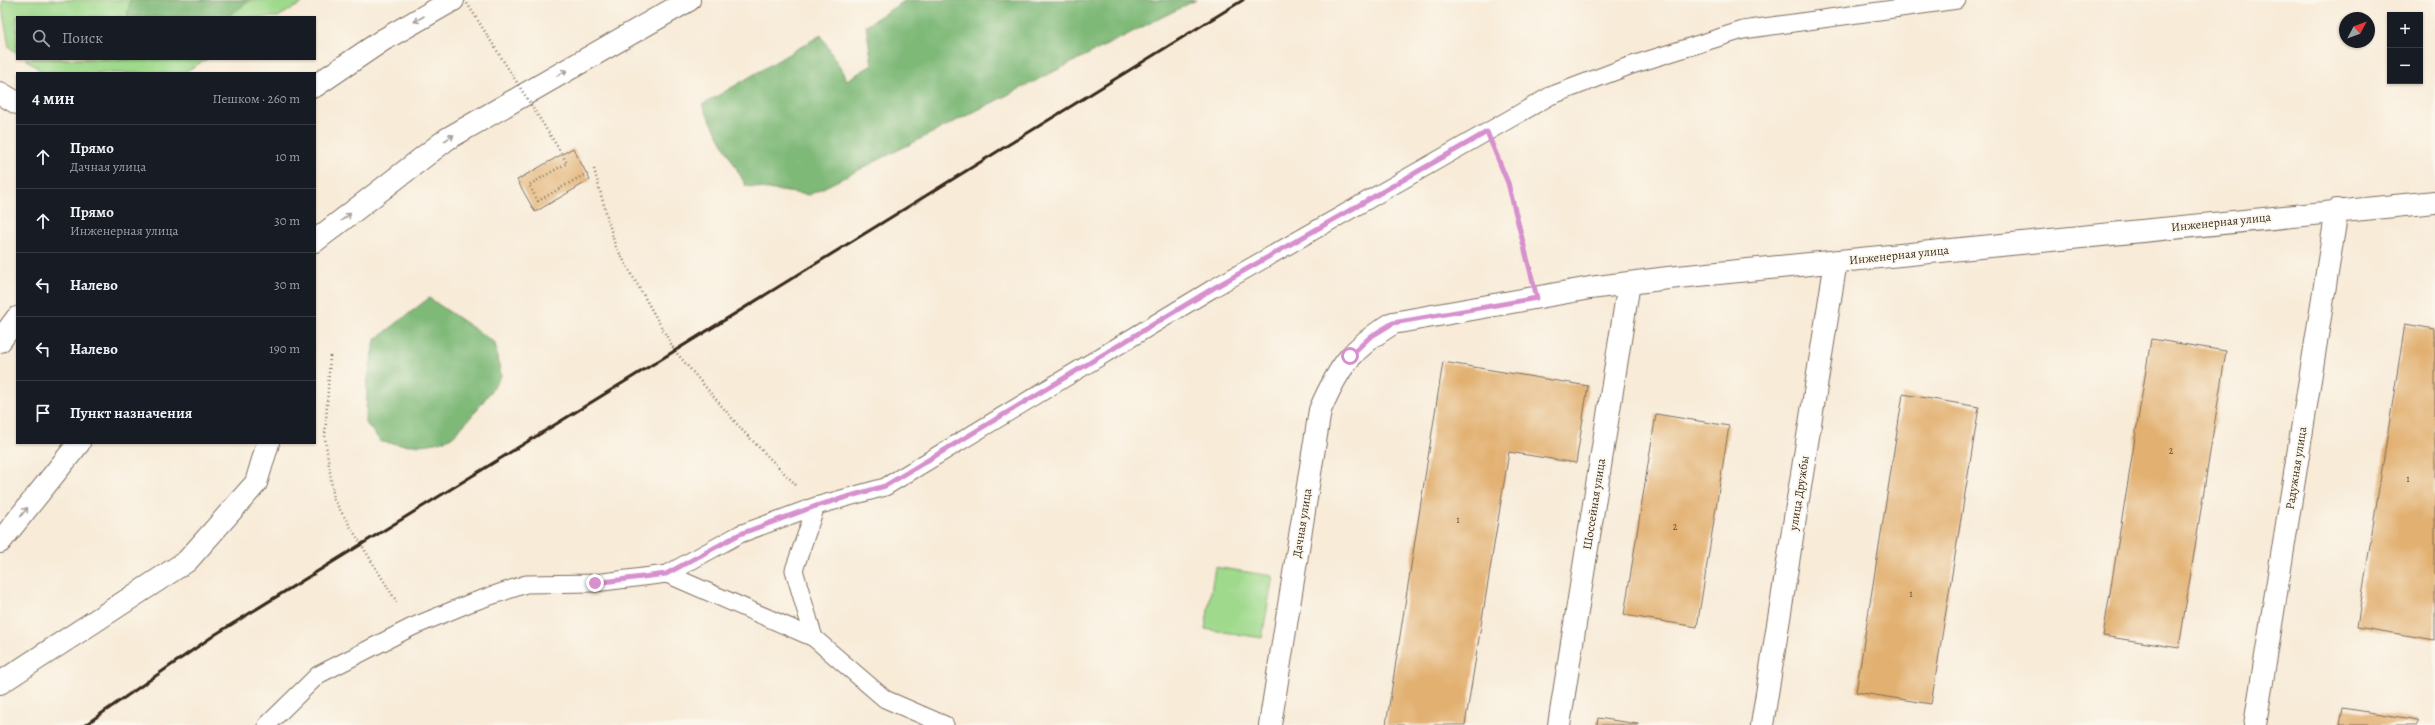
<!DOCTYPE html>
<html lang="ru">
<head>
<meta charset="utf-8">
<style>
  body { margin:0; font-family:Alegreya,serif; background:#20242c; color:#f1f3f6 }
  .controls { position:absolute; right:12px; top:12px; display:grid; overflow:hidden; border-radius:0px; box-shadow:0 1px 3px #0004 }
  .controls button { width:36px; height:36px; display:grid; place-items:center; padding:0; border:0; border-bottom:1px solid #363941; background:#171b24; color:#f1f3f6; font:20px sans-serif }
  .compass { position:absolute; left:2339px; top:12px; width:36px; height:36px; border-radius:50%; background:#171b24; box-shadow:0 1px 3px #0004; rotate:49deg }
  .stop { position:absolute; width:12px; height:12px; margin:-9px; border:3px solid #d690ce; border-radius:50%; background:#fff }
  .stop.end { background:#d690ce; border-color:#fff; box-shadow:0 1px 4px #0008 }
  .list { margin:0; padding:0; list-style:none }
  h2 { display:flex; justify-content:space-between; align-items:center; height:52px; margin:0; padding:0 16px; font-size:17px }
  h2 small { font-size:13px; font-weight:400; color:#9ea1a6 }
  .list li { display:grid; grid-template-columns:26px 1fr auto; gap:12px; align-items:center; box-sizing:border-box; height:64px; padding:0 16px; border-top:1px solid #363941 }
  .list b { display:block; font-size:15px; white-space:nowrap }
  .list p { margin:0; font-size:13px; white-space:nowrap; color:#9ea1a6 }
  .list em { font-size:13px; font-style:normal; color:#9ea1a6 }
  .icon { flex:none; width:22px; height:22px; fill:none; stroke:currentColor; stroke-width:2; stroke-linecap:round; stroke-linejoin:round }
  .map { position:relative; flex:none; width:2435px; height:725px; overflow:hidden }
  .search { position:absolute; background:#171b24; box-shadow:0 1px 3px #0004; left:16px; top:16px; width:300px; height:44px; display:flex; align-items:center; gap:10px; box-sizing:border-box; padding:0 14px; border-radius:0px; color:#9ea1a6; font-size:15px }
  .panel { position:absolute; background:#171b24; box-shadow:0 1px 3px #0004; left:16px; top:72px; width:300px; height:372px; border-radius:0px }
  .map>svg:first-child { display:block }
  .green { fill:#9fd98c; stroke:#6d8255 }
  .forest { fill:#7fb978; stroke:#5d724b }
  .building { fill:#e2b071 }
  .lines { fill:none; stroke-linecap:round; stroke-linejoin:round }
  .service-casing { stroke:#7d6e5f; stroke-width:19 }
  .minor-casing { stroke:#7d6e5f; stroke-width:24 }
  .secondary-casing { stroke:#7d6e5f; stroke-width:24 }
  .trunk-casing { stroke:#7d6e5f; stroke-width:24 }
  .path { stroke:#7d6e5f; stroke-width:2.5; stroke-dasharray:1 3; stroke-linecap:butt }
  .service { stroke:#fff; stroke-width:17 }
  .minor { stroke:#fff; stroke-width:22 }
  .secondary { stroke:#fff; stroke-width:22 }
  .trunk { stroke:#fff; stroke-width:22 }
  .rail { stroke:#3b2a1e; stroke-width:3 }
  .path-bridge { stroke:#7d6e5f; stroke-width:2.5; stroke-dasharray:1 3; stroke-linecap:butt }
  .oneway { stroke:#a79f9a }
  .route { stroke:#d690ce; stroke-width:5 }
  .labels { text-anchor:middle; stroke-width:4; stroke-linejoin:round; paint-order:stroke }
  .number-label { font-size:10px; fill:#654c33 }
  .street-label { font-size:12px; fill:#3b2a1e; stroke:#fbf7ec }
</style>
</head>
<body>
<div class="map">
<svg width="2435" height="725" viewBox="0 0 2435 725">
  <rect width="100%" height="100%" fill="#fbf7ec"/>
  <filter id="ink" filterUnits="userSpaceOnUse"><feTurbulence type="fractalNoise" baseFrequency=".025" numOctaves="2"/><feDisplacementMap in="SourceGraphic" scale="8" xChannelSelector="R" yChannelSelector="G"/><feConvolveMatrix kernelMatrix="1 2 1 2 8 2 1 2 1" color-interpolation-filters="sRGB"/></filter>
  <filter id="wash" filterUnits="userSpaceOnUse"><feTurbulence type="fractalNoise" baseFrequency=".012" numOctaves="4" result="noise"/><feDisplacementMap in="SourceGraphic" scale="16" xChannelSelector="R" yChannelSelector="G"/><feGaussianBlur stdDeviation="0.9" result="paint"/><feColorMatrix in="noise" values="0 0 0 0 0 0 0 0 0 0 0 0 0 0 0 0 0 1.4 0 .05"/><feComposite in="paint" operator="in"/></filter>
  <g filter="url(#wash)">
    <rect width="100%" height="100%" fill="#f8ebd8"/>
    <path class="green" d="M3,0H307L278,17H17V53L9,47L2,7Z
      M25,59H207L183,73H44Z
      M1215,567L1273,576L1262,638L1205,629Z"/>
    <path class="forest" d="M130,0H251L226,17H127Z
      M906,0H1196L809,195L746,186L702,105L821,35L847,80L872,65L866,25Z
      M429,298L495,343L501,376C495,387 459,435 448,439C426,448 404,445 381,442L366,423L367,383L375,340Z"/>
    <g id="blocks">
      <path class="building" d="M573,148L590,180L535,212L517,180Z
        M2405,324L2435,329V640L2357,627Z
        M2151,339L2226,351L2179,648L2103,636Z
        M1443,362L1588,386L1576,463L1509,452L1465,725H1386Z
        M1903,394L1979,407L1931,704L1856,692Z
        M1656,414L1729,426L1697,627L1624,615Z
        M2343,708L2418,720V725H2340Z
        M1598,718L1638,724V725H1597Z"/>
    </g>
  </g>
  <g filter="url(#ink)">
    <use href="#blocks" fill-opacity="0" stroke="#7d6e5f" stroke-width="1"/>
    <g class="lines">
      <g class="service-casing">
        <path id="service" d="M667,574L740,534L816,506L885,487L1212,289L1550,96L1629,66L1743,30L1957,0
          M814,638L794,570L816,506
          M267,725L318,675L412,627L470,603L526,584L595,583L667,574L814,638L885,699L945,725"/>
      </g>
      <g class="minor-casing">
        <path id="minor" d="M0,93L17,103
          M1270,725L1320,410C1339,366 1352,348 1393,323L1590,288L1668,278L2435,202
          M1559,725L1629,283
          M1762,725L1836,261
          M2255,725L2337,210"/>
      </g>
      <g class="secondary-casing">
        <path id="secondary" d="M0,683L187,561L256,483L268,443"/>
      </g>
      <g class="trunk-casing">
        <path id="trunk" d="M315,86L383,40L453,0
          M315,241L447,139L689,0
          M0,341L17,318
          M0,542L79,443"/>
      </g>
      <path class="path" d="M562,154L567,163L529,185L538,201L587,173
        M1497,157L1508,183L1531,269
        M594,169L615,245L675,351L742,430L796,485
        M330,356L325,438L334,500L398,604"/>
      <use href="#service" class="service"/>
      <use href="#minor" class="minor"/>
      <use href="#secondary" class="secondary"/>
      <use href="#trunk" class="trunk"/>
      <path class="rail" d="M85,725L216,634L1243,0"/>
      <path class="path-bridge" d="M465,0L562,154"/>
    </g>
    <defs><path id="oneway-shaft" d="M-6 0H5M1.5-3L5.5 0L1.5 3" fill="none" stroke-width="1.6" stroke-linecap="round" stroke-linejoin="round"/></defs>
    <g class="oneway">
      <use href="#oneway-shaft" transform="translate(419 19) rotate(150)"/>
      <use href="#oneway-shaft" transform="translate(562 73) rotate(-30)"/>
      <use href="#oneway-shaft" transform="translate(449 138) rotate(-33)"/>
      <use href="#oneway-shaft" transform="translate(346 217) rotate(-38)"/>
      <use href="#oneway-shaft" transform="translate(24 512) rotate(-52)"/>
    </g>
  </g>
  <g class="lines" filter="url(#ink)">
    <path class="route" d="M595,583L666,574L740,534L816,506L885,486L1212,289L1487,132L1508,183L1537,298L1393,323L1370,337L1350,356"/>
  </g>
  <g class="labels">
    <g class="number-label">
      <text x="2171" y="454">2</text>
      <text x="2408" y="482">1</text>
      <text x="1458" y="523">1</text>
      <text x="1675" y="530">2</text>
      <text x="1911" y="597">1</text>
    </g>
    <g class="street-label">
      <text transform="translate(2221 222) rotate(-6)" y="4">Инженерная улица</text>
      <text transform="translate(1899 255) rotate(-6)" y="4">Инженерная улица</text>
      <text transform="translate(2296 468) rotate(-81)" y="4">Радужная улица</text>
      <text transform="translate(1799 493) rotate(-81)" y="4">улица Дружбы</text>
      <text transform="translate(1594 504) rotate(-81)" y="4">Шоссейная улица</text>
      <text transform="translate(1302 523) rotate(-81)" y="4">Дачная улица</text>
    </g>
  </g>
</svg>
<div class="controls">
<button>+</button>
<button>−</button>
</div>
<svg class="compass" viewBox="-18 -18 36 36"><path d="M0-13l5 13h-10z" fill="#e53935"/><path d="M0 13l5-13h-10z" fill="#9ea1a6"/></svg>
<div class="stop" style="left:1350px;top:356px"></div>
<div class="stop end" style="left:595px;top:583px"></div>
<div class="search"><svg class="icon" aria-label="search" viewBox="0 0 24 24"><circle cx="10" cy="10" r="6"/><path d="M15 15l6 6"/></svg>Поиск</div>
<section class="panel">
<h2>4 мин<small>Пешком · 260 m</small></h2>
<ul class="list">
<li><svg class="icon" aria-label="ahead" viewBox="0 0 24 24"><path d="M12 20V5M6 11l6-6 6 6"/></svg><div><b>Прямо</b><p>Дачная улица</p></div><em>10 m</em></li>
<li><svg class="icon" aria-label="ahead" viewBox="0 0 24 24"><path d="M12 20V5M6 11l6-6 6 6"/></svg><div><b>Прямо</b><p>Инженерная улица</p></div><em>30 m</em></li>
<li><svg class="icon" aria-label="left" viewBox="0 0 24 24"><path d="M17 20v-9H6M10 6l-5 5 5 5"/></svg><div><b>Налево</b></div><em>30 m</em></li>
<li><svg class="icon" aria-label="left" viewBox="0 0 24 24"><path d="M17 20v-9H6M10 6l-5 5 5 5"/></svg><div><b>Налево</b></div><em>190 m</em></li>
<li><svg class="icon" aria-label="arrive" viewBox="0 0 24 24"><path d="M6 21V4h12l-3 4 3 4H6"/></svg><div><b>Пункт назначения</b></div></li>
</ul>
</section>
</div>
</body>
</html>
